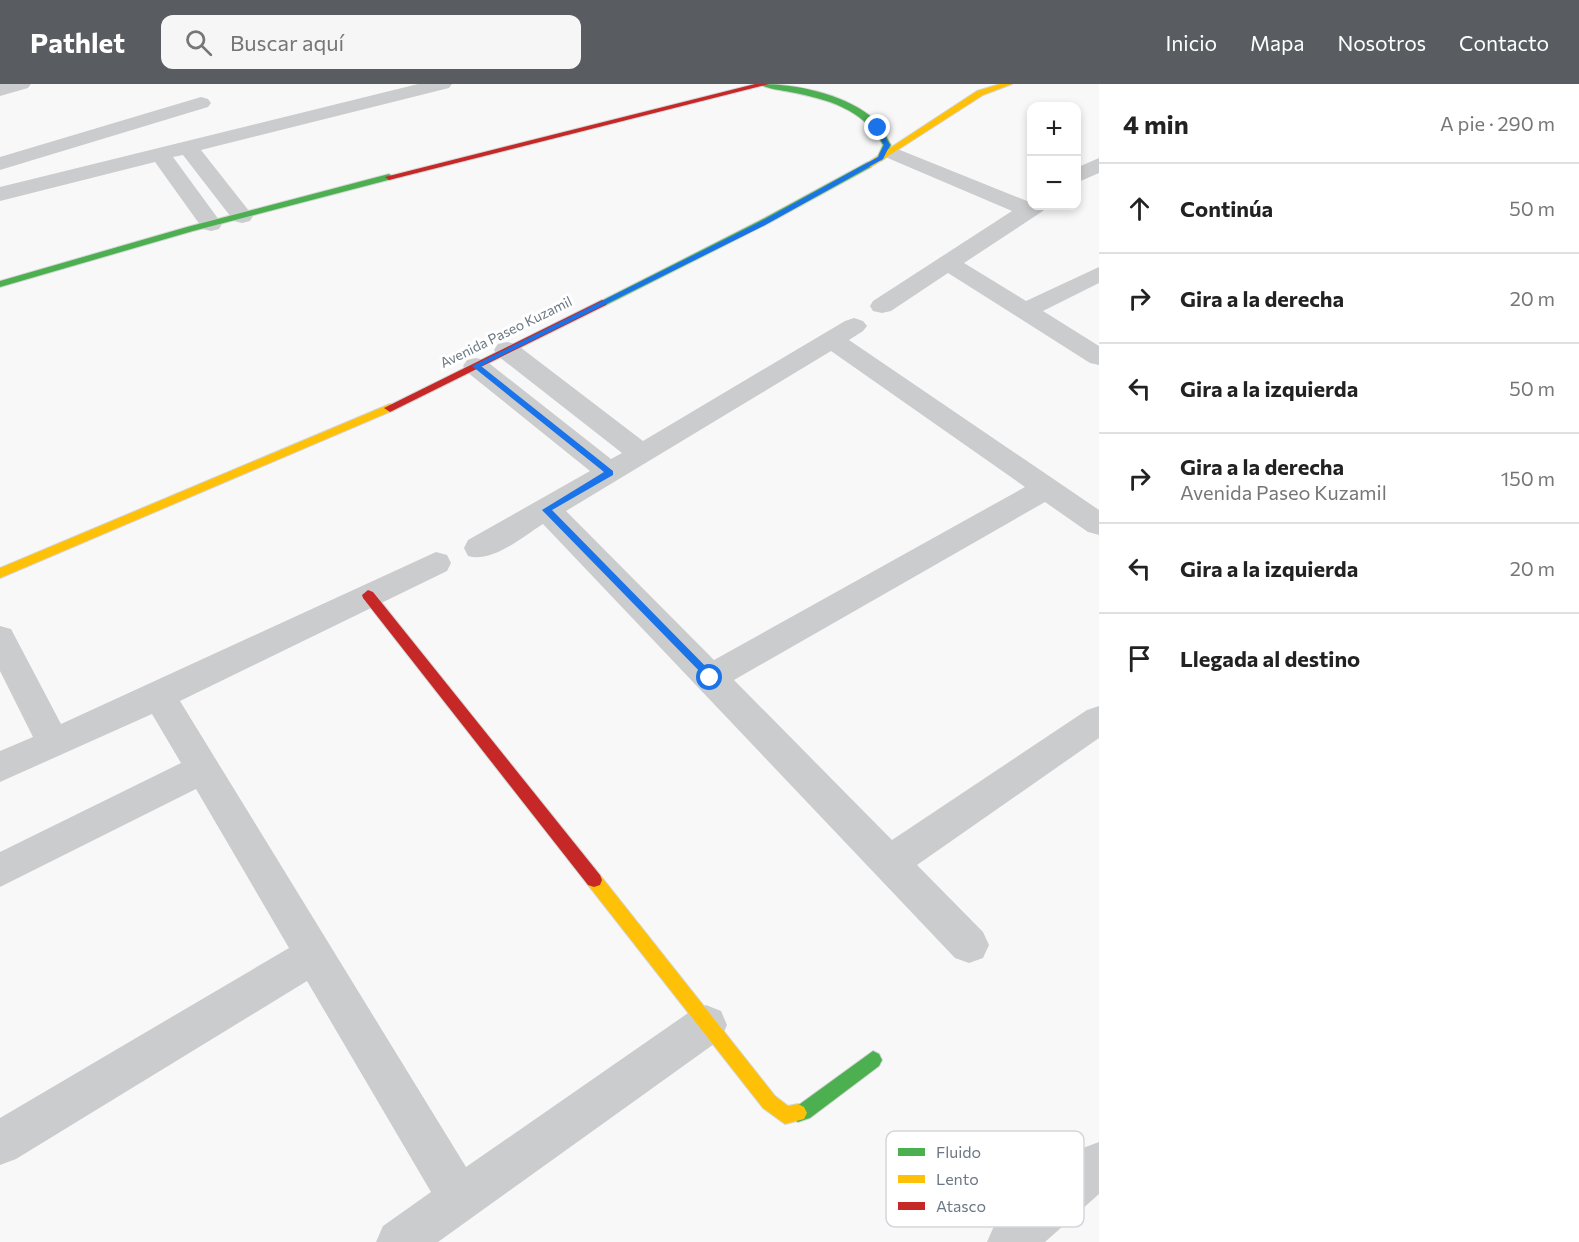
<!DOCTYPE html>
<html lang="es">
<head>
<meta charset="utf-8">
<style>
  body { margin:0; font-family:Commissioner,sans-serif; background:#f6f6f6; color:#222 }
  .controls { position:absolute; right:18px; top:18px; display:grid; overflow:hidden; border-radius:12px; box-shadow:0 3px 9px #0003 }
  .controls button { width:54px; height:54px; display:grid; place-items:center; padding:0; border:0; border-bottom:2px solid #e0e0e0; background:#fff; color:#222; font:30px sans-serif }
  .stop { position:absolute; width:18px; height:18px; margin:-14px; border:4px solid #1a73e8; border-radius:50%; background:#fff }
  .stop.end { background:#1a73e8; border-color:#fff; box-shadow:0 2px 6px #0008 }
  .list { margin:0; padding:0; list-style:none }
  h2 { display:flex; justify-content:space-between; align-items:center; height:78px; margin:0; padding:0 24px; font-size:26px }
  h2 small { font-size:20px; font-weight:400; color:#767676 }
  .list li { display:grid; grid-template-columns:39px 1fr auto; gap:18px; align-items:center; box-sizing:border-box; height:90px; padding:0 24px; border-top:2px solid #e0e0e0 }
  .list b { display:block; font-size:22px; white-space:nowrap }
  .list p { margin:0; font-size:20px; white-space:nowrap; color:#767676 }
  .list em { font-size:20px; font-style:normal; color:#767676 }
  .icon { flex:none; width:33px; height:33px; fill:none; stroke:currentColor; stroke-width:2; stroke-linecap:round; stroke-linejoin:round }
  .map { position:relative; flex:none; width:1099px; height:1158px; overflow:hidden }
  header { display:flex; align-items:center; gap:36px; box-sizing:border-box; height:84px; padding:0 30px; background:#595d61; color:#fff }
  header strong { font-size:28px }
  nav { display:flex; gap:33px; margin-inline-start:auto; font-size:21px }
  .search { width:420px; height:54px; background:#f6f6f6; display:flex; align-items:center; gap:15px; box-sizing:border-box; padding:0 21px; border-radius:12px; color:#767676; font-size:22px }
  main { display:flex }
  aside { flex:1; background:#fff }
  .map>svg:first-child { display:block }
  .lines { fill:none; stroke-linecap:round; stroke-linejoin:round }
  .fast-casing { stroke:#d4d5d5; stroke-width:2 }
  .slow-casing { stroke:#d4d5d5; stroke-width:2 }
  .jam-casing { stroke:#d4d5d5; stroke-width:2 }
  .street { fill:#cbccce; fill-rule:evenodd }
  .fast { fill:#4caf50; fill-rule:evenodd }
  .slow { fill:#ffc107; fill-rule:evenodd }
  .jam { fill:#c62828; fill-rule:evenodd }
  .route { fill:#1a73e8 }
  .labels { text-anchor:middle; stroke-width:6; stroke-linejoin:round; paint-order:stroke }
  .far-street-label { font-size:14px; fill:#6b7884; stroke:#fff }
  .key { fill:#fff; stroke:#d3d6da; stroke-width:1.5 }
  .key-label { font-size:16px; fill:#6b7884 }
</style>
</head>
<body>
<header>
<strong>Pathlet</strong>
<div class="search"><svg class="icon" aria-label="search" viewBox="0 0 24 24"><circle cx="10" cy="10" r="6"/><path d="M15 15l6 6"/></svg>Buscar aquí</div>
<nav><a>Inicio</a><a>Mapa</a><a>Nosotros</a><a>Contacto</a></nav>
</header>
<main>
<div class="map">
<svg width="1099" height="1158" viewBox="0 0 1099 1158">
  <rect width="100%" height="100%" fill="#f8f8f8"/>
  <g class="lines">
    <g class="fast-casing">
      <path id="fast" d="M759,0C795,0 840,9 869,31C880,39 885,50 891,61L885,74L881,77L877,74L883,61C864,25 827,15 790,8C780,6 767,5 759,0Z
        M868,78L872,81L871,83L765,141L606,221L602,222L597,219L759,137Z
        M389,90L393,93L392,95L193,147L0,203V197L187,143Z
        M873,967L879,970L882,976L879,982L810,1034L798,1038L792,1035L789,1029L792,1023L800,1020Z"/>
    </g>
    <g class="slow-casing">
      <path id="slow" d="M1000,0H1012L983,11L871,83L864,81L977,7Z
        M390,320L396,324L394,326L0,494V484Z
        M594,789L600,791L775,1012L788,1022L798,1020L804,1023L807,1029L804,1035L785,1040L763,1024L588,801L586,796L588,791Z"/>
    </g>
    <g class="jam-casing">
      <path id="jam" d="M755,0H769L389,96L385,93Z
        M602,216L607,219L606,221L394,326L390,328L384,324Z
        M368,506L373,508L600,791L602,796L600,801L594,803L588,801L363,514L362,511Z"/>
    </g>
    <path class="street" d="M0,0H31L28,4L0,12Z
      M418,0H452L449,4L201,66L253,132L250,137L242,139L234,137L183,71L173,73L222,140L219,145L211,147L203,145L155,78L0,117V103Z
      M201,13L208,15L211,19L208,23L0,86V73Z
      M890,62L1027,117L1032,116V122H1046L1043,127L964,179L1026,217L1099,183V199L1043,227L1099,262V281L1090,279L948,189L891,227L882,229L873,227L870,222L873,217L1012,127L883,72L879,68L883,64Z
      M1099,74V89L1076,99V84Z
      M854,234L863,237L867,242L863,247L849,256L1099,426V451L1088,448L1045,418L734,596L892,756L1087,626L1099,622V654L917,781L983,848L989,861L983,874L969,879L955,874L543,440C522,453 493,479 468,472L464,464L468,456L590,387L467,288L463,282L467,276L476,274L485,276L611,375L622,369L498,272L494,266L498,260L507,258L516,260L643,357L845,237ZM831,267L1025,403L714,576L566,427Z
      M436,468L447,471L451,479L447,487L180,617L466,1083L691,927L706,921L721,927L727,941L721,955L438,1158H376L383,1142L431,1108L307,897L16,1075L0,1081V1034L289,864L196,705L0,803V768L181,679L152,630L0,698V667L33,653L0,587V542L11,545L61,640Z
      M1099,1058V1110L1045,1158H987L994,1142L1083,1064Z"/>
    <use href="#fast" class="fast"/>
    <use href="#slow" class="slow"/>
    <use href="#jam" class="jam"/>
  </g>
  <path class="route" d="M878,42L890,61L883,75L765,141L481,282L613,387V391L552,426L714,591L715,594L710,598L542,426L604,388L472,282L760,138L878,73L884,61L874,44Z"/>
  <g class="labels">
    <g class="far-street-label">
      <text transform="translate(506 248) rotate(-26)" y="5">Avenida Paseo Kuzamil</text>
    </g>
  </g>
  <rect x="886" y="1047" width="198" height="96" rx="9" class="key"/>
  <rect x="898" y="1064" width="27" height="8" fill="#4caf50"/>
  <rect x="898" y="1091" width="27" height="8" fill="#ffc107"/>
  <rect x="898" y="1118" width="27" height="8" fill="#c62828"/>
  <g class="key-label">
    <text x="936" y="1074">Fluido</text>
    <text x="936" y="1101">Lento</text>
    <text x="936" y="1128">Atasco</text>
  </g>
</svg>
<div class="controls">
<button>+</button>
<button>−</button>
</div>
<div class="stop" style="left:710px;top:594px"></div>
<div class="stop end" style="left:878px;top:44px"></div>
</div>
<aside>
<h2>4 min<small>A pie · 290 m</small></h2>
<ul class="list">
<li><svg class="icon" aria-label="ahead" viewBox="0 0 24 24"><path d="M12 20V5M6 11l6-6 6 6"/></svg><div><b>Continúa</b></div><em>50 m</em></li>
<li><svg class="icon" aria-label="right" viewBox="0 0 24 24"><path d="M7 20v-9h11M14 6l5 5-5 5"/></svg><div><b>Gira a la derecha</b></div><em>20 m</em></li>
<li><svg class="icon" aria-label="left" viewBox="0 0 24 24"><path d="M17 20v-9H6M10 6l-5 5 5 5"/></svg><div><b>Gira a la izquierda</b></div><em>50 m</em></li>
<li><svg class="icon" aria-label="right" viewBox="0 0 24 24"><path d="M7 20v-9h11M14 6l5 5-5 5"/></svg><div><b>Gira a la derecha</b><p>Avenida Paseo Kuzamil</p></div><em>150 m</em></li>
<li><svg class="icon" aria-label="left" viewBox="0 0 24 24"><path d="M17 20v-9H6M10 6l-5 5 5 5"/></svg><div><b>Gira a la izquierda</b></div><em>20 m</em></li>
<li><svg class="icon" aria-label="arrive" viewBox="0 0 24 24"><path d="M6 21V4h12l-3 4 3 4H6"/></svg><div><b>Llegada al destino</b></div></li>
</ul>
</aside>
</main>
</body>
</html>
